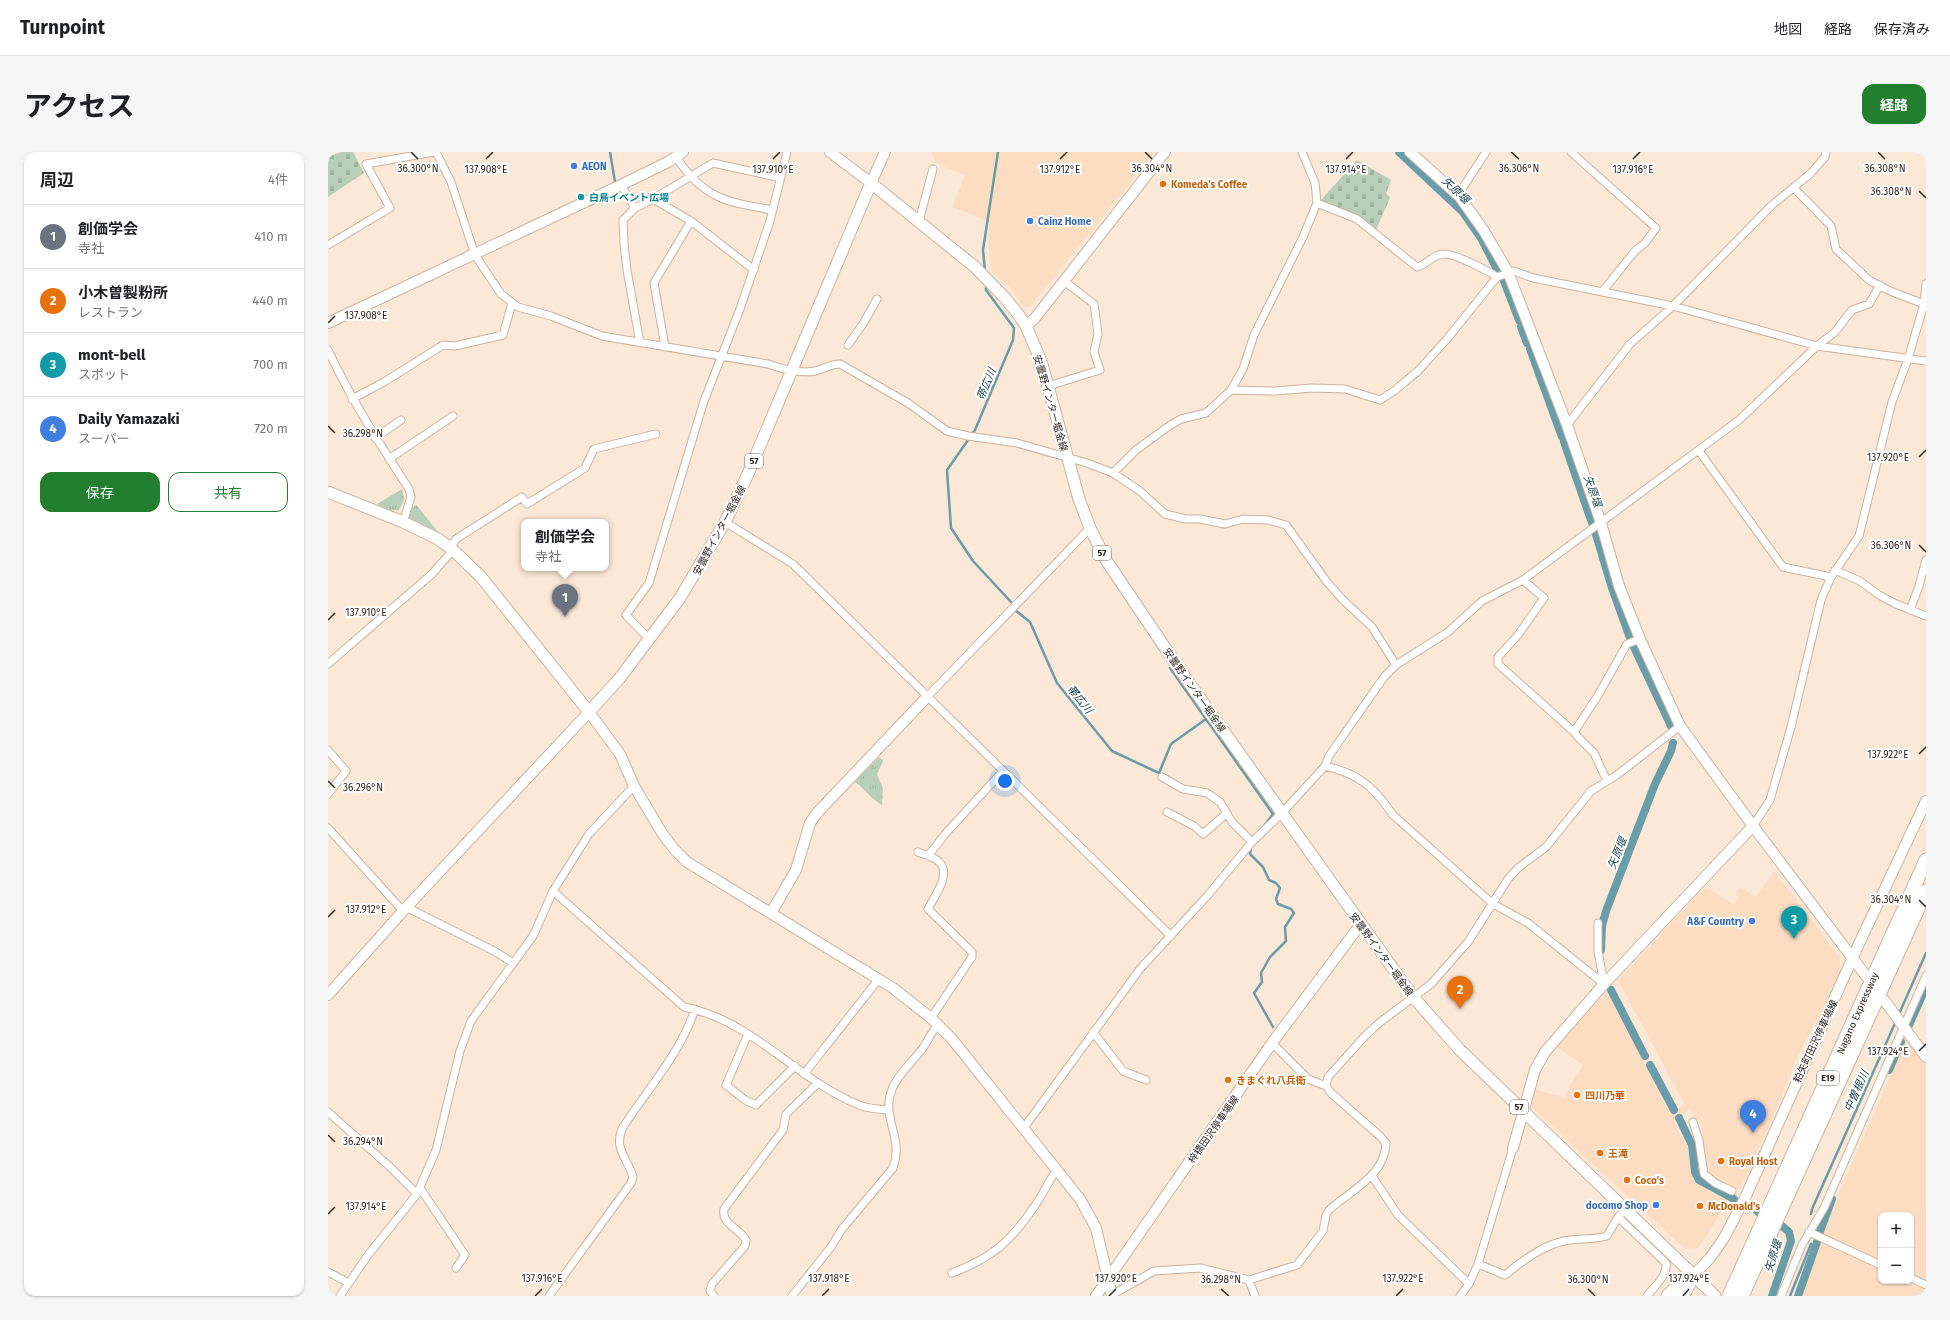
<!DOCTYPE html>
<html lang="ja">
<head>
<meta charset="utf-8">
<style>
  body { margin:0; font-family:"Fira Sans","Noto Sans JP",sans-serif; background:#f6f6f6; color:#202124 }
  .controls { position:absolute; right:12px; bottom:12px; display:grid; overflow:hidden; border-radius:8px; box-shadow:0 1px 3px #0004 }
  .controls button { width:36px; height:36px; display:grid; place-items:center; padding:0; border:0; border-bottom:1px solid #e0e0e0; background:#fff; color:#202124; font:20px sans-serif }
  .you { position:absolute; left:677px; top:629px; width:14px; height:14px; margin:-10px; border:3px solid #fff; border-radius:50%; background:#1a73e8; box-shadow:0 0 0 6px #1a73e833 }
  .badge { display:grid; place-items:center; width:26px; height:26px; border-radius:50%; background:#237f2f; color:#fff; font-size:13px; font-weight:700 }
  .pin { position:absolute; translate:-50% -33px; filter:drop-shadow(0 1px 2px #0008) }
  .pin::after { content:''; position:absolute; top:21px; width:14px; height:12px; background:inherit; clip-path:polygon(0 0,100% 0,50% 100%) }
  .popup { position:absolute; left:193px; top:367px; width:88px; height:52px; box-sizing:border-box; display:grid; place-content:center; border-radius:8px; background:#fff; filter:drop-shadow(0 1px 3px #0005); font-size:13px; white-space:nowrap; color:#757577 }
  .popup b { font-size:15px; color:#202124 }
  .popup::after { content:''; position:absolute; left:50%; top:100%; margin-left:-8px; border:8px solid transparent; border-top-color:#fff }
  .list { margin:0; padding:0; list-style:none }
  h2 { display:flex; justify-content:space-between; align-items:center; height:52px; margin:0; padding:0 16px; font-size:17px }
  h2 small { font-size:13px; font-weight:400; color:#757577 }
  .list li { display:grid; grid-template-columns:26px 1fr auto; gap:12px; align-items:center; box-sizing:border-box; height:64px; padding:0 16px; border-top:1px solid #e0e0e0 }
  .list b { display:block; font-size:15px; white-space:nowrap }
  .list p { margin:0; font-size:13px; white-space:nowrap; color:#757577 }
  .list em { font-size:13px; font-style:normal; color:#757577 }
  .actions { display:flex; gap:8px; padding:12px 16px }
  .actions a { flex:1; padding:9px 0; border:1px solid #237f2f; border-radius:12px; text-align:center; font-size:14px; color:#237f2f }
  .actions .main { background:#237f2f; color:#fff }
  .map { position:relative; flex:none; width:1598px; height:1144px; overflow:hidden; border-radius:12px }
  header { display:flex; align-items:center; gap:24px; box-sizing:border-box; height:56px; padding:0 20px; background:#fff; border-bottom:1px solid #e0e0e0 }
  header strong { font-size:19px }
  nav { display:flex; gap:22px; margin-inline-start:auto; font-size:14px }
  .intro { display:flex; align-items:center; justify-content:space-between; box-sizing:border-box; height:96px; padding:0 24px }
  h1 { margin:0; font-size:28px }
  .button { padding:10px 18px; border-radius:12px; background:#237f2f; color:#fff; font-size:14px; font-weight:700 }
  main { display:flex; gap:24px; padding:0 24px }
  aside { flex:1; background:#fff; border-radius:12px; box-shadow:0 1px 3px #0004 }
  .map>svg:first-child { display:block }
  .built { fill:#fcddc2; fill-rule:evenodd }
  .grass { fill:url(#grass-tufts) }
  .cemetery { fill:url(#cemetery-stones) }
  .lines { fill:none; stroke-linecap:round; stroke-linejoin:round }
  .stream { stroke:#6a9daa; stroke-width:2.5 }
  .canal { stroke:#6a9daa; stroke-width:8 }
  .street-casing { stroke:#cbb39e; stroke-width:9 }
  .secondary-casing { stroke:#cbb39e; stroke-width:12 }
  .primary-casing { stroke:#cbb39e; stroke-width:13 }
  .highway-casing { stroke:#cbb39e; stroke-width:15 }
  .street { stroke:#fff; stroke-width:7 }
  .secondary { stroke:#fff; stroke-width:10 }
  .primary { stroke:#fff; stroke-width:11 }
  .highway { stroke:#fff; stroke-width:13 }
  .ticks { fill:none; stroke:#31271f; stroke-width:1.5 }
  .shop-dot { fill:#3f7fe0; stroke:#fff; stroke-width:1.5 }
  .food-dot { fill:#e8710a; stroke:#fff; stroke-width:1.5 }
  .culture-dot { fill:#0f9aa8; stroke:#fff; stroke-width:1.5 }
  .labels { text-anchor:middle; stroke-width:4; stroke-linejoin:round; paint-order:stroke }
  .shield { fill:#fff; stroke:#6f6862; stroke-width:1 }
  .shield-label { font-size:9px; font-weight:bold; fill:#31271f }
  .shop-label { font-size:10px; font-weight:bold; fill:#366cbe; stroke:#fff; text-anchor:start }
  .food-label { font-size:10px; font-weight:bold; fill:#c56008; stroke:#fff; text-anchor:start }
  .culture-label { font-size:10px; font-weight:bold; fill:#0d838f; stroke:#fff; text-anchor:start }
  .street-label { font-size:10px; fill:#31271f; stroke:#fff }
  .water-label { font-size:11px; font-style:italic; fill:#1c4954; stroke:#fff }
  .ticks-label { font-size:10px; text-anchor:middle; fill:#31271f; stroke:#fff; stroke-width:4; stroke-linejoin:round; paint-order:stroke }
</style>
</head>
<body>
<header>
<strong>Turnpoint</strong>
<nav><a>地図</a><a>経路</a><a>保存済み</a></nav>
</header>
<div class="intro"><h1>アクセス</h1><a class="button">経路</a></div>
<main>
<aside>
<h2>周辺<small>4件</small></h2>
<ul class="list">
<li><span class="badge" style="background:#6b7280">1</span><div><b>創価学会</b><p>寺社</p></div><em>410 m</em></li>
<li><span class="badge" style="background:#e8710a">2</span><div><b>小木曽製粉所</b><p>レストラン</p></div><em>440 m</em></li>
<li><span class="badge" style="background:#0f9aa8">3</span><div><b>mont-bell</b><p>スポット</p></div><em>700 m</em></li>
<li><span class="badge" style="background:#3f7fe0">4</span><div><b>Daily Yamazaki</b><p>スーパー</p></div><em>720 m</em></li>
</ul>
<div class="actions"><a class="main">保存</a><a>共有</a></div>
</aside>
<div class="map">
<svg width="1598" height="1144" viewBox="0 0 1598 1144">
  <defs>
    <pattern id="grass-tufts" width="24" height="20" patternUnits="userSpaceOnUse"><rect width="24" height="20" fill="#b8d0b8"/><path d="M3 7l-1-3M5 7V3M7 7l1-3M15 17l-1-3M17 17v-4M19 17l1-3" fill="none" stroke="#9fb39e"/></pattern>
    <pattern id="cemetery-stones" width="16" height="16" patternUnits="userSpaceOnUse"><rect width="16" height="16" fill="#b8d0b8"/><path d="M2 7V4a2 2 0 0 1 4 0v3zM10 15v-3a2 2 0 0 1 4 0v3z" fill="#9fb39e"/></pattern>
  </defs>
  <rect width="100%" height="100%" fill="#fce8d7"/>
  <path class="built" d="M603,0H827L702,155H696L683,137L664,119L660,93L662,70L625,55L637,23L614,14L606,8Z
    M1446,719L1511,804L1513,817L1501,845L1469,906L1441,975L1412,1038L1395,1031L1384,1026L1380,1020L1372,967H1368L1361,957L1355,963L1345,968L1360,996L1368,1030L1380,1039L1401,1049L1370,1096L1357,1097L1228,978L1205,956L1203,947L1205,937L1237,946L1243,931L1255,913L1227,894L1255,863L1281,838L1341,961L1352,956L1356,951L1290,828L1377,735L1407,753L1411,735L1428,745Z
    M1579,886L1598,911V1144H1471L1494,1089V1085L1515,1032ZM1553,1063H1583V1129H1553Z"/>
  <path class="grass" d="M74,337L76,348L71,358L62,359L49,352Z
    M88,353L90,355L110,380L81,366L84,356Z
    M551,605L555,609L549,622L555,637L554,653C543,647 537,637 527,630Z"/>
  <path class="cemetery" d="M13,0H25L36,21L0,45V5Z
    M1029,8L1063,28L1058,41L1062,46L1048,78L992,49Z"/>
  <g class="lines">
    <path class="stream" d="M282,0L287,30
      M259,54L284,43
      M657,119L655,98L670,0
      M658,132V138L686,176L685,188L647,278L619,318L623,376L645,409L683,450
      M687,458L702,470L729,531L784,599L831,621L843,592L878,567L945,662L936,674
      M842,516L878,567
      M923,695L922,702L935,715L941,728L948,731L952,736L948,747L950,752L963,757L966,761L957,775L958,789L942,805L933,821L934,830L926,841L945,875
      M1571,862L1598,801
      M1483,1062L1484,1057L1568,869
      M1462,1144L1483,1092"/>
    <path class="canal" d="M1071,0L1134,59L1153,86L1171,121
      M1176,129L1191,168
      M1193,175L1199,191
      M1202,197L1234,285
      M1236,290L1264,371
      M1267,379L1284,436L1302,486
      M1305,493L1344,576
      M1273,798L1274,774L1278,759L1327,632L1343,599L1345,591
      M1283,838L1317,904
      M1581,873L1598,835
      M1322,913L1346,958
      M1561,918L1573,890
      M1351,966L1364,993L1367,1020L1371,1028L1406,1047
      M1429,1059L1430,1060
      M1491,1082L1504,1047
      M1444,1144L1463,1089L1461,1080L1454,1074
      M1470,1144L1489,1090"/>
    <g class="street-casing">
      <path id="street" d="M108,0L123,30L147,103L173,142L190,155L223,164L274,184L440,212C454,217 472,222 487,219C497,217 502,212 512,212L580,251L619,279L640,284L689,291L759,311L785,321L812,339L837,362L858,367H872L897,372L915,367L940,368L958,373L999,430L1015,448L1044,475L1068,513
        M1243,0L1328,76L1317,91L1307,99L1274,140
        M348,5C376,47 398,50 445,58
        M293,33L307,56L325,47L363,69L426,118
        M1466,36L1503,74L1508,97L1541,128L1562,139L1596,152
        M1130,43L1158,0
        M325,47L385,11L453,26
        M989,51L1029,67L1089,115C1099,113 1106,101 1117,102C1127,102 1161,119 1169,125
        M307,56L295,68L296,92L299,118L312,191
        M591,69L605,17
        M0,93L62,56L38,12L106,0
        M520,193L535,172L549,147
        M337,195L326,131L363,69
        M0,198C23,247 51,291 81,337L83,345L75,370
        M720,234L772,218L766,200L770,182L766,152L736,129
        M903,238L947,239L984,236L1017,237L1052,248L1066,239L1090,219L1119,187L1169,125L1186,119L1205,126L1345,154L1489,194L1598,209
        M24,247L56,230L115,193L127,194L175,183L184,151
        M1239,273L1302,192L1345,154L1443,54L1483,21L1497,5L1498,0
        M47,286L73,268
        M1371,299L1455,415L1503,425
        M61,307L125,264
        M785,321L808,298L841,274L853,267L878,261L903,238L915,217L926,183L975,85L989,51L987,31L974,0
        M397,370L465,412L843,784
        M122,396L128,387L194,345L199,352L257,316L266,297L328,282
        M1507,418L1532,429L1551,443L1568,452L1598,464
        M1195,428L1216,446L1190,483L1170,505V512L1246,580L1249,584L1266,601L1279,629
        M1582,458L1591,434L1598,408
        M322,488L298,463L321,431L376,249L412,157L442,69L459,0
        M0,512L104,422L125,398
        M600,544L762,376
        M1246,580L1269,545L1299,492L1312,487
        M0,598L18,619L0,642
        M997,614C1030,621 1046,635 1065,663L1165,752L1200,771L1276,832
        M834,625L855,637L879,641L892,650L904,670L924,690
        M839,660L866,674L875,682L899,661
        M1425,674L1442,648L1463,575L1493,448L1503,425L1531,384L1564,250L1580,207L1596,152L1598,132
        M0,676L75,759
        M590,700C597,703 608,705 612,711C623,723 606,745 600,757L644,800V805L603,866
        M600,704L618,681L675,619
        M225,739L356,855C424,868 469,928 531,953C540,957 552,957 561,958
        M78,755L168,800L185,811
        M1270,771V799L1276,832
        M765,880L795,919L818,928
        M420,882L398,933L417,948L428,953L467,914
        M476,922L550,828
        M998,934L1000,925L1037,884L1051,871L1103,832L1140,790L1180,727L1190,716L1218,695L1263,639L1289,623L1352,574
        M0,960L61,1014L89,1042
        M1365,970L1371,989L1376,1022L1387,1031L1404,1039
        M695,977L812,817L880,743L924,690L954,661L997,614L1001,604L1056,525L1068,513L1120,480L1154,449L1195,428L1411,268L1489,194L1507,180L1524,158L1541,152L1552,133
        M1044,1024L1070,1063L1141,1132
        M92,1036L137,1103L128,1116
        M1293,1062L1290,1065L1338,1111C1340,1123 1326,1135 1319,1144
        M1481,1080L1553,1113
        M1150,1112L1177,1123C1194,1109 1214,1094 1236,1089C1250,1086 1265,1088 1279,1084L1290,1065
        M0,1120L21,1131
        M624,1121C664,1106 682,1090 706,1055C715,1043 720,1029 729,1018
        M1583,1126L1598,1133
        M921,1128L927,1144
        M784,1143L826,1119L872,1116L921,1128L969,1113L995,1079L998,1063L1001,1058C1023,1038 1057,1024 1058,991L1053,985L1003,941L998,934L980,927L944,891
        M12,1144L40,1103L89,1042L108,998L132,899L143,869L205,784L225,739L261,682L306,634
        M221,1144L303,1031L305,1025C299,1005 285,996 295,975C320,937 353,900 367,857
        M386,1144L382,1139L384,1132L417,1094L418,1088C411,1076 393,1072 396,1057L455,978L458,962L490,931
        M464,1144L503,1095L514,1077L565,1016C573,993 564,982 561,959C558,931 580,916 595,896C600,888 604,880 610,872
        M1132,1144L1141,1132L1150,1112L1185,996
        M1453,1144L1474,1093L1496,1056L1598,824"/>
    </g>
    <g class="secondary-casing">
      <path id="secondary" d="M502,0L543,31L557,0
        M1082,0L1132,45L1156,79L1180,120L1239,273L1273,371L1291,434L1312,487L1352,574L1425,674L1538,824
        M0,171L293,33L340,10L355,0
        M698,174L707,166L837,0
        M443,761L468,718L482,671L489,661L600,544
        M0,843L75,759L261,560L292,602L306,634L334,681L346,697L359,710L565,836L603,866L624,887L752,1047L768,1076L784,1144
        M1556,848L1598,905
        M1185,996L1207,918L1217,900L1276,832L1425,674
        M1366,1123L1382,1106L1396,1086L1417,1046L1529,796L1598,649
        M768,1144L944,891L1032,773"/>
    </g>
    <g class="primary-casing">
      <path id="primary" d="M0,340L75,370L110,387L125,398L153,425L261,560L291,527L352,446L397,370L420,322L543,31L647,115L677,146L690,162L698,174L713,209L751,347L762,376L778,408L852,518L1086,846L1132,898L1387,1144"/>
    </g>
    <g class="highway-casing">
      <path id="highway" d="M1340,1144L1354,1130L1366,1123
        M1354,1144L1365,1124
        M1401,1144L1598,708
        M1414,1144L1598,739"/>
    </g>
    <use href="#street" class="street"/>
    <use href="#secondary" class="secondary"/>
    <use href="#primary" class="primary"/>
    <use href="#highway" class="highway"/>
  </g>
  <path class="ticks" d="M83,0L90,7M817,0L824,7M1183,0L1191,7M1550,0L1557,7M158,7L165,0M445,7L452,0M732,7L739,0M1018,7L1025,0M1305,7L1312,0M1591,39L1598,46M0,171L7,164M0,274L7,281M1591,305L1598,298M1591,393L1598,400M0,468L7,461M1591,602L1598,595M0,629L7,636M1591,748L1598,755M0,765L7,758M1591,899L1598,892M0,983L7,990M0,1062L7,1055M893,1137L901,1144M1260,1137L1267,1144M207,1144L214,1137M494,1144L501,1137M781,1144L788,1137M1068,1144L1075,1137M1355,1144L1361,1137"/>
  <g class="shop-dot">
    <circle cx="246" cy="14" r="4"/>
    <circle cx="702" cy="69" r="4"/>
    <circle cx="1424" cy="769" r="4"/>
    <circle cx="1328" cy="1053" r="4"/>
  </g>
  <g class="food-dot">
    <circle cx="835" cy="32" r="4"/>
    <circle cx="900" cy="928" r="4"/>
    <circle cx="1249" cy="943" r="4"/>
    <circle cx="1272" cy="1001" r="4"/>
    <circle cx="1393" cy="1009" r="4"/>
    <circle cx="1299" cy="1028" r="4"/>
    <circle cx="1372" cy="1054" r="4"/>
  </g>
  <circle class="culture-dot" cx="253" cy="45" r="4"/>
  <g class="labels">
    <g class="shield">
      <rect x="417" y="302" width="18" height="14" rx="3"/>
      <rect x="765" y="394" width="18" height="14" rx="3"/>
      <rect x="1489" y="919" width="22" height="14" rx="3"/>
      <rect x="1182" y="948" width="18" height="14" rx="3"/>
    </g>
    <g class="shield-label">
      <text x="426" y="312">57</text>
      <text x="774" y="404">57</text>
      <text x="1500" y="929">E19</text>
      <text x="1191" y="958">57</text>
    </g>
    <g class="shop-label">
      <text x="254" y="18">AEON</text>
      <text x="710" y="73">Cainz Home</text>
      <text x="1416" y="773" text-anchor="end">A&amp;F Country</text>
      <text x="1320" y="1057" text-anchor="end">docomo Shop</text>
    </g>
    <g class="food-label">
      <text x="843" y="36">Komeda's Coffee</text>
      <text x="908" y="932">きまぐれ八兵衛</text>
      <text x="1257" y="947">四川乃華</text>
      <text x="1280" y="1005">王滝</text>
      <text x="1401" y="1013">Royal Host</text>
      <text x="1307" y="1032">Coco's</text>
      <text x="1380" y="1058">McDonald's</text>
    </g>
    <g class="culture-label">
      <text x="261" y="49">白鳥イベント広場</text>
    </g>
    <g class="street-label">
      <text transform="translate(723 251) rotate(74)" y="4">安曇野インター堀金線</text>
      <text transform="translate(391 378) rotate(-62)" y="4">安曇野インター堀金線</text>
      <text transform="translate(867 538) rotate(55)" y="4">安曇野インター堀金線</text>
      <text transform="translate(1054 802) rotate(54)" y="4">安曇野インター堀金線</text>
      <text transform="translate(1529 861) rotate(-66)" y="4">Nagano Expressway</text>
      <text transform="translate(1487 889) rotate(-65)" y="4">粕矢町田沢停車場線</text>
      <text transform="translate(885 977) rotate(-55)" y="4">梓橋田沢停車場線</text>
    </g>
    <g class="water-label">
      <text transform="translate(1128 38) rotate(44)" y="4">矢原堰</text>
      <text transform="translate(658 232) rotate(-67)" y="4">帯広川</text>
      <text transform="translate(1265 339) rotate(71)" y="4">矢原堰</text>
      <text transform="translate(752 547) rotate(51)" y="4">帯広川</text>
      <text transform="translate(1289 701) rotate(-68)" y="4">矢原堰</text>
      <text transform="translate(1528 939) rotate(-66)" y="4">中曽根川</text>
      <text transform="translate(1445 1104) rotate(-72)" y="4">矢原堰</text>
    </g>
  </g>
  <g class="ticks-label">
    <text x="90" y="20">36.300°N</text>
    <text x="824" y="20">36.304°N</text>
    <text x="1191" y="20">36.306°N</text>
    <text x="1557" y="20">36.308°N</text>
    <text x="158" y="21">137.908°E</text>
    <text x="445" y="21">137.910°E</text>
    <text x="732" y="21">137.912°E</text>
    <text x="1018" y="21">137.914°E</text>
    <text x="1305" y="21">137.916°E</text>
    <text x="1563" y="43">36.308°N</text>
    <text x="38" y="167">137.908°E</text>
    <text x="35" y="285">36.298°N</text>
    <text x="1560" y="309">137.920°E</text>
    <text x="1563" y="397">36.306°N</text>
    <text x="38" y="464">137.910°E</text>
    <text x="1560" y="606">137.922°E</text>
    <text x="35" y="639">36.296°N</text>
    <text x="1563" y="751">36.304°N</text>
    <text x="38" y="761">137.912°E</text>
    <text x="1560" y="903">137.924°E</text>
    <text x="35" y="993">36.294°N</text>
    <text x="38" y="1058">137.914°E</text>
    <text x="214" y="1130">137.916°E</text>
    <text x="501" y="1130">137.918°E</text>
    <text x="788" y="1130">137.920°E</text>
    <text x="1075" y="1130">137.922°E</text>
    <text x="1361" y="1130">137.924°E</text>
    <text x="893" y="1131">36.298°N</text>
    <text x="1260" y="1131">36.300°N</text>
  </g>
</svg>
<div class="controls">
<button>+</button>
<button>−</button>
</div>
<div class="you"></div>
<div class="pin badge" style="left:237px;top:465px;background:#6b7280">1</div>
<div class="popup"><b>創価学会</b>寺社</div>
<div class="pin badge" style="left:1132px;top:857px;background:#e8710a">2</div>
<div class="pin badge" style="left:1466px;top:787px;background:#0f9aa8">3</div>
<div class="pin badge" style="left:1425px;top:981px;background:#3f7fe0">4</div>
</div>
</main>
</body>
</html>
